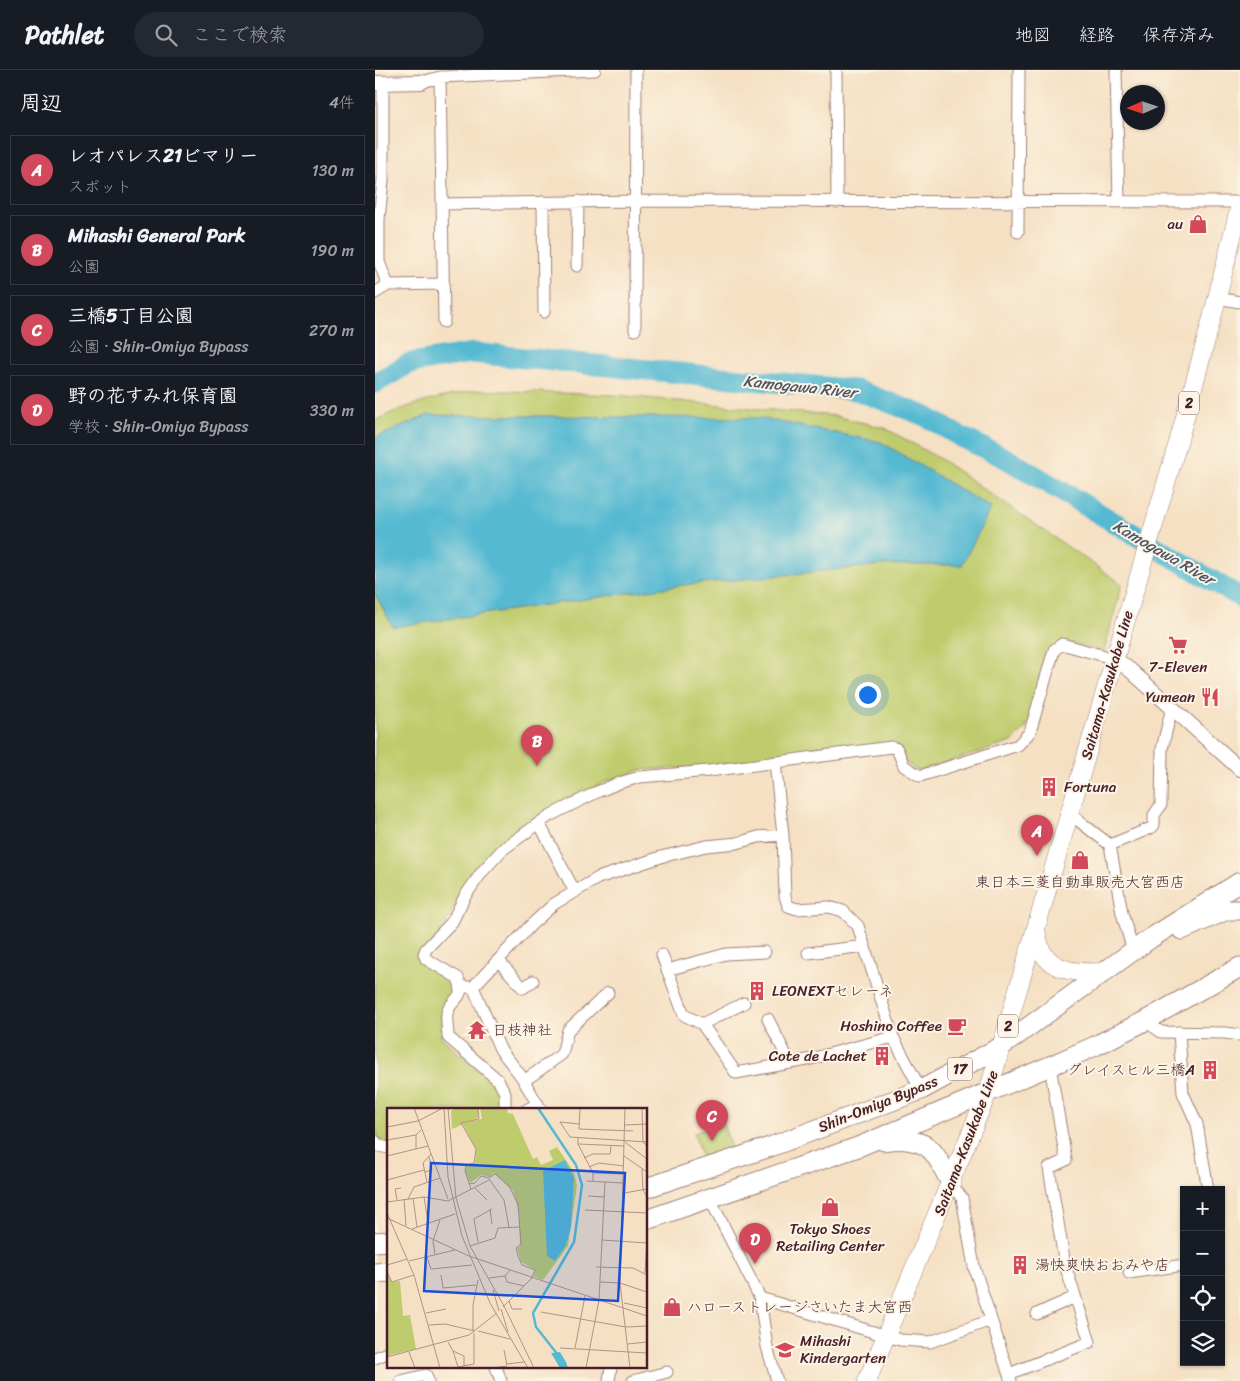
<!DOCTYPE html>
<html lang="ja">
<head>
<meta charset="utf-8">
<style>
  body { margin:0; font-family:Sriracha,"Klee One",sans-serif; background:#242831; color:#f1f3f6 }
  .controls { position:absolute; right:15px; bottom:15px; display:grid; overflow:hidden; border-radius:0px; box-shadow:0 1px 4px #0004 }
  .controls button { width:45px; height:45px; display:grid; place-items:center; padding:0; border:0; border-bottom:1px solid #363941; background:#171b24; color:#f1f3f6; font:25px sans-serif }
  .compass { position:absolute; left:745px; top:15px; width:45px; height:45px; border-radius:50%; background:#171b24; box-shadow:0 1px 4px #0004; rotate:267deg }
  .you { position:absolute; left:492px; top:624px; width:18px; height:18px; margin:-12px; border:4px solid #fff; border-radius:50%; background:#1a73e8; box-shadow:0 0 0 8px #1a73e833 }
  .badge { display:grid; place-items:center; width:32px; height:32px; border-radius:50%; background:#d1495b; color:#fff; font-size:16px; font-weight:700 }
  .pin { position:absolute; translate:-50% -41px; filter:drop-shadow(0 1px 2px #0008) }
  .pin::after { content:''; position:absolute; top:26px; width:18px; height:15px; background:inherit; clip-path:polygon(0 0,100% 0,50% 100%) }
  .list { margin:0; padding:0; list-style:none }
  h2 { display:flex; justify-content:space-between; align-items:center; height:65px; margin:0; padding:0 20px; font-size:21px }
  h2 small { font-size:16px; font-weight:400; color:#9ea1a6 }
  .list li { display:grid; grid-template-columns:32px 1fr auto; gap:15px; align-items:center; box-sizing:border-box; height:70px; margin:0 10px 10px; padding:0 10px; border:1px solid #363941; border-radius:0px }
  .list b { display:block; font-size:19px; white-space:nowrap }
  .list p { margin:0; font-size:16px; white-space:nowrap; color:#9ea1a6 }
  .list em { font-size:16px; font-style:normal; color:#9ea1a6 }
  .icon { flex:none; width:28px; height:28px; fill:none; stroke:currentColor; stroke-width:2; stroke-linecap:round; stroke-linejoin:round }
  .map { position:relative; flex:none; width:865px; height:1311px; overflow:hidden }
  header { display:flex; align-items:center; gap:30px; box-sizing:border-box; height:70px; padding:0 25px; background:#171b24; border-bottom:1px solid #363941 }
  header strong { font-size:24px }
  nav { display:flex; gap:28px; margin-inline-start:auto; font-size:18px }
  .search { width:350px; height:45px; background:#242831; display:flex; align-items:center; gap:12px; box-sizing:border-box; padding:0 18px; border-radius:28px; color:#9ea1a6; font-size:19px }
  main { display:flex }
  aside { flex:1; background:#171b24 }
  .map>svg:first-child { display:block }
  .green { fill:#bfcc6d; stroke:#84764c }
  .water { fill:#54b9d2; stroke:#4f6c7e }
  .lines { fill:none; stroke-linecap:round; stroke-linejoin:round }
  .river { stroke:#54b9d2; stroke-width:21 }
  .minor-casing { stroke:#a08077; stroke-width:13 }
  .tertiary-casing { stroke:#a08077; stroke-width:16 }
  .primary-casing { stroke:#a08077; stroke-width:19 }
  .trunk-casing { stroke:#a08077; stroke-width:21 }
  .minor { stroke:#fff; stroke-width:11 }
  .tertiary { stroke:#fff; stroke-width:14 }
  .primary { stroke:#fff; stroke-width:18 }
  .trunk { stroke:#fff; stroke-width:19 }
  .labels { text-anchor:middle; stroke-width:4; stroke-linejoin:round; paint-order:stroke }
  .shield { fill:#fcf5e5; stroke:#7f5f63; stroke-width:1 }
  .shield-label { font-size:14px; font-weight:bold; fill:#4a1f2b }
  .poi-label { font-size:15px; fill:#4a1f2b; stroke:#fcf5e5; text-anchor:start }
  .street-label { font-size:15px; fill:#4a1f2b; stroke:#fcf5e5 }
  .water-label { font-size:16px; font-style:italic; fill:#4e5565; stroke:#fcf5e5 }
  .inset-river { fill:none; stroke:#54b9d2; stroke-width:2.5 }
  .inset-road { fill:none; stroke:#b19386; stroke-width:1 }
  .view { fill:#1d4ed8; fill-opacity:0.15; stroke:#1d4ed8; stroke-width:2.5 }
  .inset-edge { fill:none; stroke:#4a1f2b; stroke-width:2.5 }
</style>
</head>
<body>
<header>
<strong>Pathlet</strong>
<div class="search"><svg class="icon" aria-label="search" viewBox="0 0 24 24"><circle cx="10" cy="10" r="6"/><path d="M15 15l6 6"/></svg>ここで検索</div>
<nav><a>地図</a><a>経路</a><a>保存済み</a></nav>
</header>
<main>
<aside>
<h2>周辺<small>4件</small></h2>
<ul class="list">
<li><span class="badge">A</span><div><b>レオパレス21ビマリー</b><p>スポット</p></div><em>130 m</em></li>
<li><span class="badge">B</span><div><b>Mihashi General Park</b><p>公園</p></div><em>190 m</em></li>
<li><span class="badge">C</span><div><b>三橋5丁目公園</b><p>公園 · Shin-Omiya Bypass</p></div><em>270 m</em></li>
<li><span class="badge">D</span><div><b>野の花すみれ保育園</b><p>学校 · Shin-Omiya Bypass</p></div><em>330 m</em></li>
</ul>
</aside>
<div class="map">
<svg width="865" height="1311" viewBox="0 0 865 1311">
  <rect width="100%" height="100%" fill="#fcf5e5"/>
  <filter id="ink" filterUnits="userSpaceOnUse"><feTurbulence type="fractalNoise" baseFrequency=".02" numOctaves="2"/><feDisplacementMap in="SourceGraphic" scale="10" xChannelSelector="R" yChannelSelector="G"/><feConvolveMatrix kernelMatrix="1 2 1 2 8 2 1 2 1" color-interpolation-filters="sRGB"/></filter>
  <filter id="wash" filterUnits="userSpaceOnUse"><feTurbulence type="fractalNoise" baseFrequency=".0096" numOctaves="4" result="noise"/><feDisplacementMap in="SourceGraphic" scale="20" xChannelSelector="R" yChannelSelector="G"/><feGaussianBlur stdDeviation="1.12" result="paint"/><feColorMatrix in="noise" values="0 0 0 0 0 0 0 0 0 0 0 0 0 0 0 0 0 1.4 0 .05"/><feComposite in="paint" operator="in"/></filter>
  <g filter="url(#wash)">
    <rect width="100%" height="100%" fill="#f5e0c3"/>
    <path class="green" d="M102,320L240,325L460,346L510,358L565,389L747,514L729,582L687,571L651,658L637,672L544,701L532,694L521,674L309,698L265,700L230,712L164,746L124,776L92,812L73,850L48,890L75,910L78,925L67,943L66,967L119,1014C124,1023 126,1029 124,1040H14V1074L4,1070L0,1056V351C30,334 68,327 102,320Z
      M348,1053L356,1078L327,1088L319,1063Z"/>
    <path class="water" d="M53,345L385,348L506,372L616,438L587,495H509L309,515L18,557L0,524V368Z"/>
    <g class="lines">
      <path class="river" d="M0,313L35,293L97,283L481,320L550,346L584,366L632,389L865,527"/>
    </g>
  </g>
  <g filter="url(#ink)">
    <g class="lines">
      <g class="minor-casing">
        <path id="minor" d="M461,0L462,132
          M741,0L744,132
          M65,7L69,252
          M47,12L65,7L220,0
          M8,13V110L4,149V192L13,215
          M168,132L169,242
          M67,134L261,131L865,132
          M643,162L644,0
          M202,196L203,131
          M0,223L13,215L69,214
          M842,228L865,232
          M260,260L261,0
          M400,692L408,765L410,826L413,836L422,839L454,837L468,841L483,856L518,967L546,1020
          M695,744L735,775L747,843L758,881
          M164,753L200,822
          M735,775L776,758L779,755V745L786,735L787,679L797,637
          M433,883L490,876
          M287,885L309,945L327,954L361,1003L432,990L518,967
          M124,891L148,918L158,911
          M292,900L351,884L390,882
          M86,917H98L156,855L179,834L223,808L286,787L331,776L362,773L383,767L408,765
          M98,917L125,979L146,1006L166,1040
          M393,949L415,993
          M770,951L786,962L850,963L865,965
          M327,954L369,933
          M804,962L808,1023L822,1054L833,1120
          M149,1011L187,984L193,960L233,923
          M130,1040V1023L123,1010L73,967C73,960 71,950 72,943C76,928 92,929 83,908L51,889L49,884L51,879L77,852L90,826L107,802L127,780L174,746L222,722L244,713L265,707L334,701L516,677L522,679L529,696L545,706L643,675L655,662L679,580L687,574L740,589
          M151,1040L163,1034
          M0,1071L4,1076L14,1078
          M576,1113L587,1128L599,1197L636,1311
          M335,1129L385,1228L392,1277L402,1311
          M754,1203L809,1195
          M385,1228L525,1270L555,1272L616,1250
          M662,1244L700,1227
          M0,1288L14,1282
          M121,1297L126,1311
          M634,1304L715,1272L690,1195L674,1098L691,1090L675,996
          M26,1311L51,1305L53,1311
          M234,1311L236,1297
          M258,1311L292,1302"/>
      </g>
      <g class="tertiary-casing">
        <path id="tertiary" d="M0,13L47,12
          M740,589L755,600L865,699"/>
      </g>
      <g class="primary-casing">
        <path id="primary" d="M661,860C662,866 664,874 666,880C678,903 706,903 728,902
          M492,1311L613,1022L806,362L837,248L865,135"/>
      </g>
      <g class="trunk-casing">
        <path id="trunk" d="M807,860L852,840H865
          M509,1071C526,1068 550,1069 560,1085C566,1093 571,1104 576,1113
          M271,1118L395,1077L546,1020L627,976L776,868L865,812
          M271,1150L483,1077L675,996L720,976L770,951L865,897
          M0,1172L14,1171
          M0,1203L14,1202"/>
      </g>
      <use href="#minor" class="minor"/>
      <use href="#tertiary" class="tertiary"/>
      <use href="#primary" class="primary"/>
      <use href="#trunk" class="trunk"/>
    </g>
  </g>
  <defs>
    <g id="shop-bare" transform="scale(1.5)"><path d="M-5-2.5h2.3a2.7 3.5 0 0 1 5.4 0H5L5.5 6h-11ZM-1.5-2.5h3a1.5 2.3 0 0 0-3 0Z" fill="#d1495b" stroke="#fcf5e5" stroke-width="2.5" paint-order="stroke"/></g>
    <g id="supermarket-bare" transform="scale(1.5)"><path d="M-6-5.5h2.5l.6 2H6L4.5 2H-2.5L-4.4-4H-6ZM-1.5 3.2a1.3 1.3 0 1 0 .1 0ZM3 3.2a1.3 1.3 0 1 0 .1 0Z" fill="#d1495b" stroke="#fcf5e5" stroke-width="2.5" paint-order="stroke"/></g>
    <g id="restaurant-bare" transform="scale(1.5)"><path d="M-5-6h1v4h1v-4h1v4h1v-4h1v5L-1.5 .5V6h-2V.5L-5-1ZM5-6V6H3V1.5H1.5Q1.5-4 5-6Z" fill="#d1495b" stroke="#fcf5e5" stroke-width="2.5" paint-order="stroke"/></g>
    <g id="building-bare" transform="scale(1.5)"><path d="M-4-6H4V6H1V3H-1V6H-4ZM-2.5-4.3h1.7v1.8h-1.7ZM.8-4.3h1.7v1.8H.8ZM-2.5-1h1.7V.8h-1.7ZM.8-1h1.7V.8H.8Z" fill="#d1495b" stroke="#fcf5e5" stroke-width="2.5" paint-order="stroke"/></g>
    <g id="cafe-bare" transform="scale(1.5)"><path d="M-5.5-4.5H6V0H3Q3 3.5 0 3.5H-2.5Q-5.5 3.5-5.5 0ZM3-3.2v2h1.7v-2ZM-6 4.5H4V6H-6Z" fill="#d1495b" stroke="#fcf5e5" stroke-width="2.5" paint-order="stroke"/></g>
    <g id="temple-bare" transform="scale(1.5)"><path d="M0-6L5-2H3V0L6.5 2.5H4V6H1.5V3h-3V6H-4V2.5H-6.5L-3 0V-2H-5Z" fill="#d1495b" stroke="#fcf5e5" stroke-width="2.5" paint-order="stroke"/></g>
    <g id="school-bare" transform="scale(1.5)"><path d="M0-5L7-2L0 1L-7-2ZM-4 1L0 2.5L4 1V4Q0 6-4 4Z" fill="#d1495b" stroke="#fcf5e5" stroke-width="2.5" paint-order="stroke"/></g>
  </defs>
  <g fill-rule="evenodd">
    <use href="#shop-bare" x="823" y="154"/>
    <use href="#supermarket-bare" x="803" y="575"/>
    <use href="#restaurant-bare" x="835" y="627"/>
    <use href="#building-bare" x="674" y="717"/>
    <use href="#shop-bare" x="705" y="790"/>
    <use href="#building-bare" x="382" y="921"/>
    <use href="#cafe-bare" x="582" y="956"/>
    <use href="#temple-bare" x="102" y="960"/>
    <use href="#building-bare" x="507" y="986"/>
    <use href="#building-bare" x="835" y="1000"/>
    <use href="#shop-bare" x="455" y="1137"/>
    <use href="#building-bare" x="645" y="1195"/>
    <use href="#shop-bare" x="297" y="1237"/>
    <use href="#school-bare" x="410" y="1280"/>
  </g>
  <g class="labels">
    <g class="shield">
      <rect x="804" y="321.5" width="20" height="23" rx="4"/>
      <rect x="623" y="944.5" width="20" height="23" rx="4"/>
      <rect x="572.5" y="987.5" width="25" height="23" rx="4"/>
    </g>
    <g class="shield-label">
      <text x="814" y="338">2</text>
      <text x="633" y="961">2</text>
      <text x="585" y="1004">17</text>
    </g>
    <g class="poi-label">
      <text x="808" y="159" text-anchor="end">au</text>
      <text x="803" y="602" text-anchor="middle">7-Eleven</text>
      <text x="820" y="632" text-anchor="end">Yumean</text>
      <text x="689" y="722">Fortuna</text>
      <text x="705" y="817" text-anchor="middle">東日本三菱自動車販売大宮西店</text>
      <text x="397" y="926">LEONEXTセレーネ</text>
      <text x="567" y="961" text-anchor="end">Hoshino Coffee</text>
      <text x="117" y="965">日枝神社</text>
      <text x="492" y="991" text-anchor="end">Cote de Lachet</text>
      <text x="820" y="1005" text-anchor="end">グレイスヒル三橋A</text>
      <text x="455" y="1164" text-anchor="middle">Tokyo Shoes<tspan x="455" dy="17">Retailing Center</tspan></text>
      <text x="660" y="1200">湯快爽快おおみや店</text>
      <text x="312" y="1242">ハローストレージさいたま大宮西</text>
      <text x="425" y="1276">Mihashi<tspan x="425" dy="17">Kindergarten</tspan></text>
    </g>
    <g class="street-label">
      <text transform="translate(732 615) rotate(-74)" y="5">Saitama-Kasukabe Line</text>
      <text transform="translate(503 1034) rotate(-22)" y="5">Shin-Omiya Bypass</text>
      <text transform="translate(591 1073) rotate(-69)" y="5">Saitama-Kasukabe Line</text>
    </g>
    <g class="water-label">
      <text transform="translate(425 316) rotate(6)" y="6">Kamogawa River</text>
      <text transform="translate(789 482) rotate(30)" y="6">Kamogawa River</text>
    </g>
  </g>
  <g transform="translate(12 1038)">
    <rect width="260" height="260" fill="#f5e0c3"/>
    <path d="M68,0H91V10L65,21L64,3ZM93,0H120L121,5L126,6L146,51L150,49L154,57L166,52L162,43L170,39L187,64L190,78L181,138L156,172L146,168L148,162L134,154L130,140L133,138L132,105L126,83L107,65L103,69L94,67L83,75L78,63L79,58L88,55L89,41L75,15L95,11ZM0,164L5,174L13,173L16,208L23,207L29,241L0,248Z" fill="#bfcc6d"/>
    <path d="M178,52L187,70L184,119L179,137L168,153L160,148L156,63ZM173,244L179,254L181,260H173L164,245Z" fill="#54b9d2"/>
    <path class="inset-river" d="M151,0L189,57L195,77L187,134L146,205L149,219L171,247"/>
    <path class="inset-road" d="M27,0L61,91M57,0L61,69L75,128L103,195L141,260M61,0L69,90L83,138L117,198L147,260M193,0L192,21L246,23M202,0H237M238,0L233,175L243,260M255,0L256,34L260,38M173,14L183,29L260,34M173,14L192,16M238,17L260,16M0,19L31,13L56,0M191,30V36L206,65V73M0,32L29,27M238,34L260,51M191,36L237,38M29,41V27L34,22M0,48L41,38M237,48L260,64M197,50L206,46H223L224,38M202,59L212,55L237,58M255,61L256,82L260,89M38,64L45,62L42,49M206,65L236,66M102,71L117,92L122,119M0,72L37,62M200,73L236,75M40,74L36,55L44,46M82,76L88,75L94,68L102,70L108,66L122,78L131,96L134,136L129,140L131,148L135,157L148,162L144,171L116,199M87,79L100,92M84,81L78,63L79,57L87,55L89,41L74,15L92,11L91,0M237,85L260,81M201,88L217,89M37,89L41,114M26,90L30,119M17,91L19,118M21,91L27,79L53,70M10,92L8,81L14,80M0,94L37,89L61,93L102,72M103,101L105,116M198,102L260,105M0,105L27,167L53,260M0,110L82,148L260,208M25,121L68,106M215,132L260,135M91,134L87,111L105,101M83,138L108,130L111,120L133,119M48,146L46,133L53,112M40,149L44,161L85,157M22,153L68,142M0,157L20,151M209,159L246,160L260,167M0,164L5,174L27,167M258,165L260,131M54,167L56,180L89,177M118,168L120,174L137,178M102,170L118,168L123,162M213,174L233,175M233,175L260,184M106,182L112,203M122,193L125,201H135M237,195L260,200M114,201L121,224M154,204L239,219L260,218M39,205L59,201M42,217L58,216L88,223M86,223V197L91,172M91,223L123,231M61,234L66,243L77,248V258M241,236L260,234M173,240L260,245M188,240L198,188M117,242L120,257M66,243L71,259L87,256V225M22,244L28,260M0,249L82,227L110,205M120,256L137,254M104,260L120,258M199,260L212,192L218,74"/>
    <path class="view" d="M44,55L238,65L231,193L37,183Z"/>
    <rect width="260" height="260" class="inset-edge"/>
  </g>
</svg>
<div class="controls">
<button>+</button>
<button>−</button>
<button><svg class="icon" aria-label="locate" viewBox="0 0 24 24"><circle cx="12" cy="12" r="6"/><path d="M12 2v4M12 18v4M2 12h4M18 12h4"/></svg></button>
<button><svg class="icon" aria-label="layers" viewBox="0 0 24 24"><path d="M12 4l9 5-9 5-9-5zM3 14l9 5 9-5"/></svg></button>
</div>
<svg class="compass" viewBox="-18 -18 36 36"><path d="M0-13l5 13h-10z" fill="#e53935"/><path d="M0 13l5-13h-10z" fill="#9ea1a6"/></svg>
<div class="you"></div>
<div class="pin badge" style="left:662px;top:786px">A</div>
<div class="pin badge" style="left:162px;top:696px">B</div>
<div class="pin badge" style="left:337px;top:1071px">C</div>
<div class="pin badge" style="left:380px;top:1194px">D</div>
</div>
</main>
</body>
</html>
